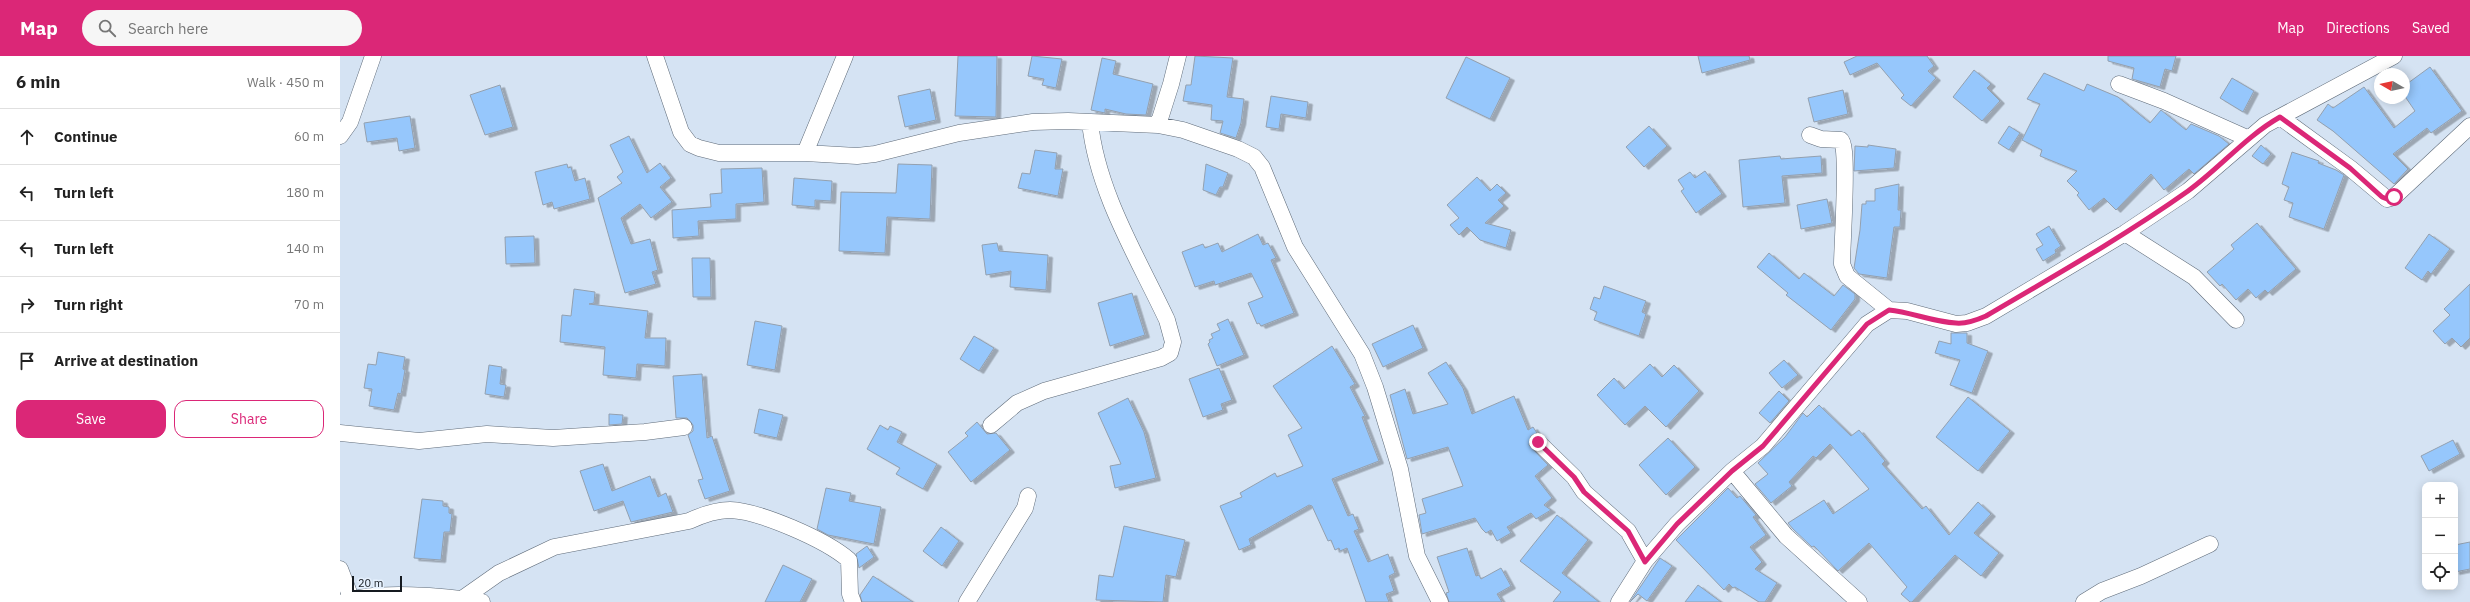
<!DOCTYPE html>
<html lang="en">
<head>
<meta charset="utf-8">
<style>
  body { margin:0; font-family:"IBM Plex Sans",sans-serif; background:#f6f6f6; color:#222 }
  .controls { position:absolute; right:12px; bottom:12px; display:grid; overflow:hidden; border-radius:8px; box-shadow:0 2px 10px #0003 }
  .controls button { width:36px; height:36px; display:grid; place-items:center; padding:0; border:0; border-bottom:1px solid #e0e0e0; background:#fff; color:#222; font:20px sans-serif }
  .compass { position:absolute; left:2034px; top:12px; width:36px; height:36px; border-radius:50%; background:#fff; box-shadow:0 2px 10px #0003; rotate:279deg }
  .scale { position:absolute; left:12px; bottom:10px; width:50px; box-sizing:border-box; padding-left:4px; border:2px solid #151a20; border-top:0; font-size:11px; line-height:14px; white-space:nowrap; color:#151a20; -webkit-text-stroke:3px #e5f0fd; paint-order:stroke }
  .stop { position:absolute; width:12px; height:12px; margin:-9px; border:3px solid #db2777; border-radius:50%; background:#fff }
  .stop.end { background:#db2777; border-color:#fff; box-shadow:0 1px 4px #0008 }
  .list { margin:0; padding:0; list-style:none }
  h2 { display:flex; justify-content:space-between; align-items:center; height:52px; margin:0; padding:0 16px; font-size:17px }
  h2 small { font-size:13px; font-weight:400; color:#767676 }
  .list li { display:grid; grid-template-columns:26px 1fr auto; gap:12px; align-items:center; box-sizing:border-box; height:56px; padding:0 16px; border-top:1px solid #e0e0e0 }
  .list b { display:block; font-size:15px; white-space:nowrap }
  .list em { font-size:13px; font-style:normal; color:#767676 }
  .actions { display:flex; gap:8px; padding:12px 16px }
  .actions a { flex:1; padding:9px 0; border:1px solid #db2777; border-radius:12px; text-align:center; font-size:14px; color:#db2777 }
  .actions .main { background:#db2777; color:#fff }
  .icon { flex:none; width:22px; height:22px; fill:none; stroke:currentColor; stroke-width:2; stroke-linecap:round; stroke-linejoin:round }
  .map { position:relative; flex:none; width:2130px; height:546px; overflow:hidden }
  header { display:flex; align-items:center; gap:24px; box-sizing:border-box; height:56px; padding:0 20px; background:#db2777; color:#fff }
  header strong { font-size:19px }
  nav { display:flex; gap:22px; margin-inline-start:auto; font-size:14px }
  .search { width:280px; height:36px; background:#f6f6f6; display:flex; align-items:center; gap:10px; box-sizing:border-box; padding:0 14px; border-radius:22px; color:#767676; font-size:15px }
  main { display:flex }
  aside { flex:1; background:#fff }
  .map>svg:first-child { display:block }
  .building { fill:#96c7fc; stroke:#93a0af; filter:url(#shadow) }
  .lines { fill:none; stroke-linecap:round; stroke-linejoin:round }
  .minor-casing { stroke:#5f6b79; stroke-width:17 }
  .minor { stroke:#fff; stroke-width:16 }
  .route { stroke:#db2777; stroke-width:5 }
</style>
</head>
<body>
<header>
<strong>Map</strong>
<div class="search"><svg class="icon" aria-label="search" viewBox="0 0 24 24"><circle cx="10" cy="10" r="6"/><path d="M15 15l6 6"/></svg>Search here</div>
<nav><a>Map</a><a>Directions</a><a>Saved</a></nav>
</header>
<main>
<aside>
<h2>6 min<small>Walk · 450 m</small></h2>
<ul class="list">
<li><svg class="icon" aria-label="ahead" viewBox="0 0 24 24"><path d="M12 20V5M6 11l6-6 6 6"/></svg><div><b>Continue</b></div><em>60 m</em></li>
<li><svg class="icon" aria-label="left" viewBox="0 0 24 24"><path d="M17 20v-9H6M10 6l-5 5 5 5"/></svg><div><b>Turn left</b></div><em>180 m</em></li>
<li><svg class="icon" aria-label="left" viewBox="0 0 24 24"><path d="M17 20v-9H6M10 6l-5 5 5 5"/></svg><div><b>Turn left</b></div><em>140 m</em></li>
<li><svg class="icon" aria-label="right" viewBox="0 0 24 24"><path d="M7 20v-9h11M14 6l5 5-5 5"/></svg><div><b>Turn right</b></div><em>70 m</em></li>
<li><svg class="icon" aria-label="arrive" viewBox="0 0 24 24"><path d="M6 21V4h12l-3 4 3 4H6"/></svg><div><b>Arrive at destination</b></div></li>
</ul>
<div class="actions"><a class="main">Save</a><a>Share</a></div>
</aside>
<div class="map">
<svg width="2130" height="546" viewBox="0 0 2130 546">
  <defs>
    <filter id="shadow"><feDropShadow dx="4.5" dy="2.5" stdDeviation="0" flood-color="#0004"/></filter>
  </defs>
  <rect width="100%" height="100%" fill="#d5e3f3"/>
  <path class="building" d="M618,0H657L656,61L615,60Z
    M692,0L722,3L716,32L702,29L704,23L688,20Z
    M855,0L893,2L887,41L904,43L901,67L896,82L880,77L883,65L871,64L872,49L843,45L846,29H851Z
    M1358,0H1409L1410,4L1362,17Z
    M1517,0H1587L1594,10L1588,15L1596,22L1571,50L1561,42L1564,39L1537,7L1510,19L1504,6Z
    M1768,0H1836L1832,15L1825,13L1820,31L1792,23L1794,12L1768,5Z
    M1126,1L1170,22L1150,63L1106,42Z
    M762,2L776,5L773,18L813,28L806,59L786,58L765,53V57L751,54Z
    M2090,11L2122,55L2091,77L2087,72L2053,98L2068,113L2054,128L1993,75L1977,64L1988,48L1993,52L2024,31L2054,72L2075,55L2064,39V30Z
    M1634,14L1651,28L1647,32L1660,45L1642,65L1613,41Z
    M1704,17L1744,35L1747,28L1778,41L1810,67L1821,54L1846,74L1851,68L1879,80L1889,88L1854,118L1849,113L1824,134L1811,118L1776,154L1764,142L1749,154L1737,139L1739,137L1727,125L1737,115L1700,100L1702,94L1682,84L1700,48L1687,43Z
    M1892,22L1914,35L1903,56L1880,42Z
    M160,29L173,71L145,79L130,39Z
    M590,33L596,64L565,71L558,40Z
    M1503,34L1508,58L1474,66L1468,42Z
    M931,40L968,46L966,62L941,58L939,73L926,71Z
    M70,60L75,92L59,95L57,82L27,86L24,67Z
    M1309,70L1327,90L1304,111L1286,91Z
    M1669,70L1680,77L1669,94L1658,87Z
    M289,80L307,117L320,107L331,122L320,131L332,146L311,162L300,148L281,162L291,188L310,183L318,214L312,216L316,228L285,237L258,142L282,127L277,121L283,116L270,89Z
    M1528,89L1556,93L1554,112L1514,115L1515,90L1528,91Z
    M1921,89L1931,98L1923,108L1912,100Z
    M695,94L717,97L715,113H723L718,140L678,132L682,117L690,118Z
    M1952,96L1979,105L1978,107L1996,114L2004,119L1984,173L1949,161L1953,147L1944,144L1949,131L1942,128Z
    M1440,100L1441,103L1481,100L1482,117L1442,120L1445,147L1403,151L1399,104Z
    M227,108L228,112L231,111L235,125L245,122L250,143L214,153L212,146L203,149L195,116Z
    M558,108L592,109L590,163L547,161L545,197L499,195L501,136L556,137Z
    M866,108L888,117L883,131H880L876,139L863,134Z
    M422,112L424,146L396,148V163L358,165L359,180L333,182L332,154L371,151L370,138L382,137L381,113Z
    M1365,115L1382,138L1356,157L1341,135L1344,133L1338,124L1350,116L1355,122Z
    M1137,121L1150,135L1157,128L1166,137L1158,144L1164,150L1145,167L1171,174L1166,192L1140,184L1127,171L1119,179L1110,169L1119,162L1107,149Z
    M454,122L492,125L491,145L475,144V151L452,149Z
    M1559,128L1558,154H1561L1560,171H1554L1547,222L1519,218L1514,212L1520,174L1522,148H1526V145H1535V133Z
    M1487,143L1492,167L1461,173L1457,149Z
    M1917,167L1956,213L1928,237L1925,234L1916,242L1908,233L1896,244L1882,228L1880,230L1867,216L1894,193L1891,189Z
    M1709,170L1721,190L1715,194L1716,197L1703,205L1696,193L1703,189L1696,178Z
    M918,178L923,189L928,187L936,202L931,204L954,257L921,270L919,267L917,268L908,247L923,241L911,217L875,229L874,225L855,231L842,196L863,188L865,192L878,187L882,196Z
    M2089,178L2110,193L2091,218L2088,215L2082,224L2065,212Z
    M194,180L195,207L166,208L165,181Z
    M657,187L659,195L708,199L706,234L670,231L671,215L646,219L642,189Z
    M1429,197L1459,223L1464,217L1494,240L1503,229L1515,238V243L1491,274L1446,239L1448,237L1417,211Z
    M352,202H370L371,241H353Z
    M2130,228V282L2121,291L2112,282L2105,288L2093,275L2110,259L2104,253Z
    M1264,230L1306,245L1302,256L1306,258L1299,280L1254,264L1257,256L1250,253L1254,241L1260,243Z
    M234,233L255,236L254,247L249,248L308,255L305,282H326L325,310L297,308L296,322L263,319L265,291L220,286L222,259L231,260Z
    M792,237L805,279L770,290L758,247Z
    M888,263L904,299L877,310L868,288L870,286L869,284L873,282L871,278L880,274L877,268Z
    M415,265L442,270L435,314L407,309Z
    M1073,269L1083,292L1043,311L1032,288Z
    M1611,277H1627V287L1648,295L1632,337L1610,329L1620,304L1595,297L1599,285L1611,288Z
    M634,280L654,292L639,315L620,303Z
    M992,290L1015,328L1010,331L1025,360L1022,361L1039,405L992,423L1008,460L1013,458L1019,473L1014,475L1028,506L1048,498L1055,517L1049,520L1054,535L1046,538L1049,546H1026L1007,492L1000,495L999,492L995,494L991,484L988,485L972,450L969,449L909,483L911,489L899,494L880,450L902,441L900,437L935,417L937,421L963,410L948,379L962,372L933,330Z
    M38,296L65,301L63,313L65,314L61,338L58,337L54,354L29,350L32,333L24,332L28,308L36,309Z
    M1444,304L1458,319L1442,332L1429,317Z
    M1106,306L1123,332L1132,358L1174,340L1188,374L1193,371L1197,377L1191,380L1189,389L1208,409L1195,420L1212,442L1204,449L1211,454L1196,463L1191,457L1167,471L1171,477L1157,485L1151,474L1146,477L1142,473L1135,462L1082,478L1079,459L1086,457L1082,443L1123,430L1108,391L1067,403L1050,339L1065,333L1073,358L1108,348L1088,317Z
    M1310,308L1322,321L1334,309L1359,335L1326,371L1305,350L1285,369L1257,339L1274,322L1284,333Z
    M149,309L162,311L160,328L166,329L164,341L145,338Z
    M879,312L892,344L881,348L883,354L863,361L849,323Z
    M362,318L367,382L372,380L390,435L365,443L358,424L363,423L348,379L353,375V369L347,362H336L333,320Z
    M1439,335L1449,345L1430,367L1419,357Z
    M1628,341L1670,375L1638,415L1596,381Z
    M788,342L804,376L816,422L775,432L770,410L781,408L758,357Z
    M1479,349L1511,380L1519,374L1545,405L1542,408L1582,453L1586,450L1609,479L1638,446L1651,458L1634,477L1659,497L1641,520L1615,499L1572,546H1570L1561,538L1567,531L1529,487L1498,515L1474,490L1472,491L1453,473L1448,467L1484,444L1493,458L1529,433L1490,388L1476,402L1473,400L1449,426L1452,430L1431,447L1415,428L1428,418L1418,407L1445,381L1463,357L1467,361Z
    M419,353L443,359L437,382L414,377Z
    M269,358L283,359L282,368L269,369Z
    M637,366L647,378L656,377L670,394L631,426L608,396L628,380L625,377Z
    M540,369L548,374L550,370L562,376L557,386L597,408L583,433L556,418L560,412L527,393Z
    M1328,382L1355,411L1326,439L1299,409Z
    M2113,384L2120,398L2089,415L2081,400Z
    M263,408L272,435L310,420L318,441L326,437L333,456L291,466L283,445L254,455L240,415Z
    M486,432L511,437L509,445L541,451L534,488L488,479L477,473Z
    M1388,432L1397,442L1400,440L1416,459L1413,461L1426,479L1410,491L1422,506L1415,513L1437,527L1425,546H1419L1395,531L1393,532L1389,528L1384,534L1336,484Z
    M82,443L103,445V450L109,451V457L112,458L110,476H104L101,504L74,502Z
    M1217,459L1248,484L1222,517L1259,546H1213L1221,536L1180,505Z
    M784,470L845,484L836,521L826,519L823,546L756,544L759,519L773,521Z
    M601,471L619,485L602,510L583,495Z
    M2130,486V513L2115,516V489Z
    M527,490L534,501L519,512L516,498Z
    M1127,492L1136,520L1139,519L1141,523L1161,512L1171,530L1157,538L1162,546H1109L1106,537L1109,536L1097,501Z
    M1320,502L1332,510L1307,545L1298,538L1290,546Z
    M443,509L472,523L460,546H425Z
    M533,520L573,546H522L520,539Z
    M1358,529L1381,546H1345Z"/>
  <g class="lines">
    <g class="minor-casing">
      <path id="minor" d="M315,0L341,76L350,88L359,92L379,97H465L517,100L535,98L619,77L693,66L728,65L818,69L843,74L898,93L914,101L922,111L955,191L1022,298L1035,331L1060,413L1077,500L1100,546
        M1779,28L1824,45L1907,82
        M1940,61L2010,112L2047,143L2054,141L2130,70
        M818,69L831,28L838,0
        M1470,79L1481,83L1501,84C1509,89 1502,191 1502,208L1507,220L1549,254
        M0,80L10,66L33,0
        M465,97L505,0
        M1785,177L1854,221L1896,264
        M651,369L677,347L704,335L821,302L830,297L833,286L827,264C798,202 757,136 750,66
        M0,377L79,385L147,378L213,382L305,376L344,371
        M1198,386L1234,421L1244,436L1288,475L1305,505
        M1392,415L1446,480L1519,546
        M0,513L11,542L19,546
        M122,543L159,517L214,491L349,465C362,459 376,454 390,454C420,455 486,484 509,504L510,538L513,546
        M3,546C36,534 106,540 142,546
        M627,546L685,452L688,440
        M1279,546L1305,505L1337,468L1392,415L1423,390L1527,268L1549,254L1567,255L1616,268L1627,267L1646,260L1785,177L1848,135L1925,69L2054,0
        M1744,546L1762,535L1801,520L1870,488"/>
    </g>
    <use href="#minor" class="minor"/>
  </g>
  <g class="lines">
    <path class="route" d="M1198,386L1234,421L1244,436L1288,475L1305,506L1337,468L1392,415L1423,390L1527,268L1549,254C1571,256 1593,266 1616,267C1627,268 1637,264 1646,260C1714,220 1783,181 1848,135C1880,112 1905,81 1940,61L2010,112L2042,141L2047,143L2054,141"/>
  </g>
</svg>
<div class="controls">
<button>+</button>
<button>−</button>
<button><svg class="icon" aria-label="locate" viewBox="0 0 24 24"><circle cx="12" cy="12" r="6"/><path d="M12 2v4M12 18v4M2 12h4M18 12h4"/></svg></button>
</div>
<svg class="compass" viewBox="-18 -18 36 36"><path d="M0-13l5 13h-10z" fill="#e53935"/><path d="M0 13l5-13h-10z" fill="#767676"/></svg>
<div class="scale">20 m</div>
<div class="stop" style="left:2054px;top:141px"></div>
<div class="stop end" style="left:1198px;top:386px"></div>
</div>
</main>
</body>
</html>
